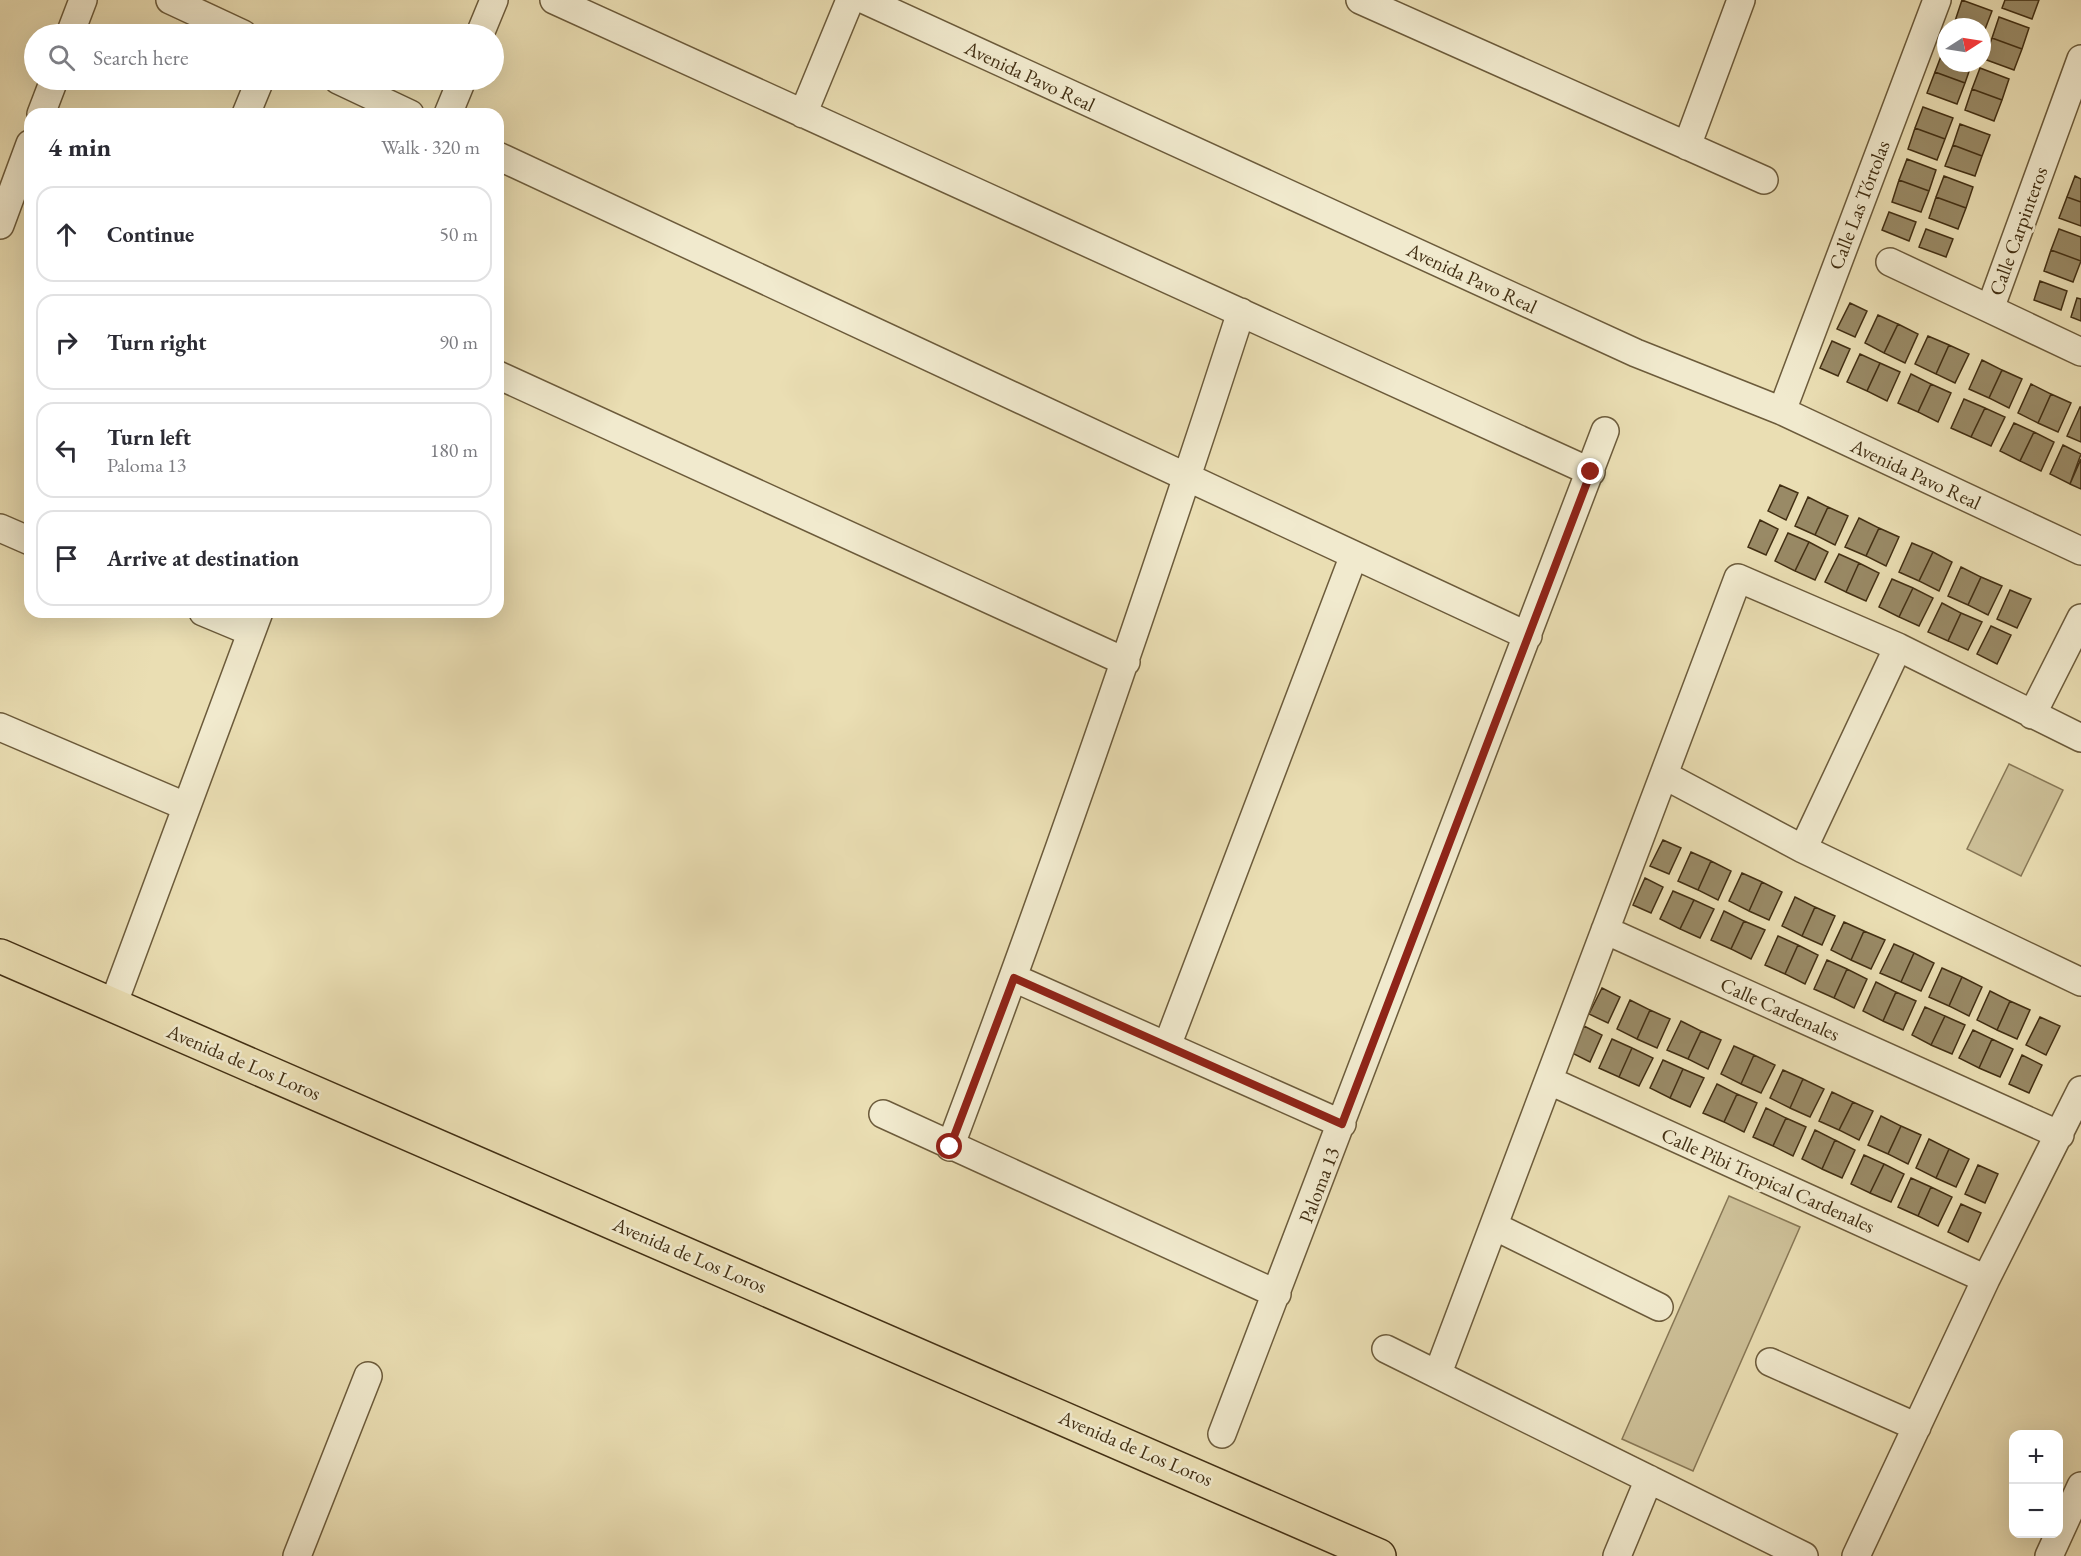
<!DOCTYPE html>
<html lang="en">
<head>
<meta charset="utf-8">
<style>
  body { margin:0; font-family:"EB Garamond",serif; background:#f2f2f3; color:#2b2b33 }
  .controls { position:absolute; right:18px; bottom:18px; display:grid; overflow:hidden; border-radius:12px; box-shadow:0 6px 24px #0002 }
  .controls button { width:54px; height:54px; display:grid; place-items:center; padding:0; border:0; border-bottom:2px solid #e1e1e2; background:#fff; color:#2b2b33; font:30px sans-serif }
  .compass { position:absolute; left:1937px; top:18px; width:54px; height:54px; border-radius:50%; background:#fff; box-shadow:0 6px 24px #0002; rotate:78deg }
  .stop { position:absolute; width:18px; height:18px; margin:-14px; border:4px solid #8f2418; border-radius:50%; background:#fff }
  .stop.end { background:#8f2418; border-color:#fff; box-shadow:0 2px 6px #0008 }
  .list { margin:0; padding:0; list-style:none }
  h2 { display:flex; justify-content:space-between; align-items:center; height:78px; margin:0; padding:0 24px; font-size:26px }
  h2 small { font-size:20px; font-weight:400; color:#7c7c81 }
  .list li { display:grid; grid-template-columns:39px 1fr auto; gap:18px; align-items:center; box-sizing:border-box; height:96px; margin:0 12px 12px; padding:0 12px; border:2px solid #e1e1e2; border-radius:18px }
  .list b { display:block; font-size:22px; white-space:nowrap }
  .list p { margin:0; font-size:20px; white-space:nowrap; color:#7c7c81 }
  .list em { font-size:20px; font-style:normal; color:#7c7c81 }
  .icon { flex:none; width:33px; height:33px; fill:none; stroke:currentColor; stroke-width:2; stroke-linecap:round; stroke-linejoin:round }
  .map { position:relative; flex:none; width:2081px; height:1556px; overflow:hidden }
  .search { position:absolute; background:#fff; box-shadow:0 6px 24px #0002; left:24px; top:24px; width:480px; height:66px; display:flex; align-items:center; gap:15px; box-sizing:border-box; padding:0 21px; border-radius:33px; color:#7c7c81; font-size:22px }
  .panel { position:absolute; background:#fff; box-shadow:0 6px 24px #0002; left:24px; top:108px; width:480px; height:510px; border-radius:18px }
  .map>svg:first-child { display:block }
  .green { fill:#cdc098; stroke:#887856; stroke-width:1.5 }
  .building { fill:#998a66; stroke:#422f13; stroke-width:1.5 }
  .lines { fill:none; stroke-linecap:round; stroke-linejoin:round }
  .minor-casing { stroke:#6c5b3b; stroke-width:30 }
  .major-casing { stroke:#422f13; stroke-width:36 }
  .minor { stroke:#f1eace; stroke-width:27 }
  .major { stroke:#eadeb3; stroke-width:33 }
  .route { stroke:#8f2418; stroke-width:8 }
  .labels { text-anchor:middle; stroke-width:5; stroke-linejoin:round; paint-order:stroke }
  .street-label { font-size:20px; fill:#422f13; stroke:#f1eace }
</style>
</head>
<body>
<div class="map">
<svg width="2081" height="1556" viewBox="0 0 2081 1556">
  <rect width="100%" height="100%" fill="#eadeb3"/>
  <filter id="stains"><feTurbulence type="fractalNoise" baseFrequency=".00333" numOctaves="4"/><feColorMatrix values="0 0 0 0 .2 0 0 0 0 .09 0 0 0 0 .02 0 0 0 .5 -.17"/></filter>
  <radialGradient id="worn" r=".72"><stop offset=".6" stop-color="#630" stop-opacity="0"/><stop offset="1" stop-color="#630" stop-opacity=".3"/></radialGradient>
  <path class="green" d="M2009,764L2063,790L2021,876L1967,849Z
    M1729,1196L1800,1227L1693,1471L1622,1439Z"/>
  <path class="building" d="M1962,0L1992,11L1984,32L1982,27H1971L1955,21Z
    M2005,0H2039L2032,19L2002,8Z
    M1999,17L2029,28L2022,49L1992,38Z
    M1992,38L2022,49L2014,70L1984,59Z
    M1943,51L1946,53V63H1972L1965,83L1935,72Z
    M1980,68L2009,79L2002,100L1972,89Z
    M1935,72L1965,83L1957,104L1927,93Z
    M1972,89L2002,100L1994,121L1965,110Z
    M1923,107L1953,118L1945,139L1915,128Z
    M1960,124L1990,135L1982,156L1953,145Z
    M1915,128L1945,139L1937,160L1908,149Z
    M1953,145L1982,156L1975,176L1945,166Z
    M1907,159L1936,170L1929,191L1899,180Z
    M1944,176L1973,187L1966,208L1936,197Z
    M2075,176L2081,179V202L2067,197Z
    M1899,180L1929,191L1921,212L1892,202Z
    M1936,197L1966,208L1958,229L1929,218Z
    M2067,197L2081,202V226L2059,218Z
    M1889,212L1916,222L1909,241L1882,230Z
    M1926,229L1953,239L1946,257L1919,247Z
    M2059,229L2081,237V261L2051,250Z
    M2051,250L2081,261L2073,282L2044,271Z
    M2040,281L2067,291L2061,310L2034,300Z
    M2077,298L2081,299V321L2071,317Z
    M1850,303L1867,311L1855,337L1837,329Z
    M1878,315L1898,324L1884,353L1865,343Z
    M1898,324L1918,334L1905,363L1884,353Z
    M1928,336L1949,345L1936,374L1915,364Z
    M1832,341L1850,349L1838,376L1820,368Z
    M1949,345L1969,354L1955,383L1936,374Z
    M1860,354L1880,363L1867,391L1847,382Z
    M1982,360L2002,370L1989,398L1969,389Z
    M1880,363L1900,372L1887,401L1867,391Z
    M2002,370L2022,379L2009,408L1989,398Z
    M1911,374L1931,384L1918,412L1898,403Z
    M1931,384L1951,393L1938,422L1918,412Z
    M2031,384L2051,394L2038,423L2018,413Z
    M2051,394L2071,403L2058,432L2038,423Z
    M1964,399L1985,408L1971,437L1951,428Z
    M2080,407H2081V442L2067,436Z
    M1985,408L2005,417L1991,446L1971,437Z
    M2014,423L2034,432L2020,461L2000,451Z
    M2034,432L2054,442L2041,471L2020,461Z
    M2063,445L2081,454L2070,484L2050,474Z
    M2081,459V489L2070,484Z
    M1780,485L1798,493L1786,520L1768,511Z
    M1808,497L1828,507L1815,535L1795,526Z
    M1828,507L1848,516L1835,545L1815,535Z
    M1859,518L1879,528L1866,556L1845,547Z
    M1760,520L1778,529L1766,555L1748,547Z
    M1879,528L1899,537L1886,566L1866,556Z
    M1788,533L1809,542L1795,571L1775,561Z
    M1809,542L1828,552L1815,580L1795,571Z
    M1912,543L1933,552L1919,581L1899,572Z
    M1933,552L1952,562L1939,591L1919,581Z
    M1839,554L1859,563L1846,592L1825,582Z
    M1859,563L1879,573L1866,601L1846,592Z
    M1961,567L1981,577L1968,605L1948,596Z
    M1981,577L2002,586L1988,615L1968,605Z
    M1892,579L1913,588L1899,617L1879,607Z
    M1913,588L1933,598L1919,626L1899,617Z
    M2010,590L2031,599L2017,628L1997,619Z
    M1942,603L1961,613L1948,641L1928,632Z
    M1961,613L1982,622L1968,650L1948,641Z
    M1991,626L2011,635L1997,664L1977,654Z
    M1663,840L1681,848L1669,874L1650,866Z
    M1691,852L1711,861L1698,890L1678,881Z
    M1711,861L1731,871L1718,900L1698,890Z
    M1742,873L1762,882L1749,911L1729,901Z
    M1645,878L1663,887L1651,913L1633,905Z
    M1762,882L1782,892L1769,920L1749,911Z
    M1673,891L1694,900L1680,929L1660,919Z
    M1795,897L1815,907L1802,936L1782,926Z
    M1694,900L1714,909L1700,938L1680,929Z
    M1815,907L1835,916L1822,945L1802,936Z
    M1724,911L1744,921L1731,949L1711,940Z
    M1744,921L1765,930L1751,959L1731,949Z
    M1844,922L1864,931L1851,960L1831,950Z
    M1864,931L1885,940L1871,969L1851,960Z
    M1778,936L1798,945L1785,974L1765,965Z
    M1894,944L1914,953L1901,982L1880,973Z
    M1798,945L1818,955L1805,984L1785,974Z
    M1914,953L1934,963L1921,991L1901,982Z
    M1827,960L1847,969L1834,998L1814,989Z
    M1942,968L1962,977L1949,1006L1929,997Z
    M1847,969L1867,979L1854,1008L1834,998Z
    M1962,977L1982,987L1969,1016L1949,1006Z
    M1876,982L1896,992L1883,1021L1863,1011Z
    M1602,988L1620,997L1608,1023L1589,1014Z
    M1990,991L2010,1001L1997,1030L1977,1020Z
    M1896,992L1916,1001L1903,1030L1883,1021Z
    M1630,1000L1650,1010L1637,1039L1617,1029Z
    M2010,1001L2030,1010L2017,1039L1997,1030Z
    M1925,1007L1945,1016L1931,1045L1912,1035Z
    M1650,1010L1670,1019L1657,1048L1637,1039Z
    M1945,1016L1965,1025L1952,1054L1931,1045Z
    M2040,1017L2060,1026L2046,1055L2026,1045Z
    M1681,1021L1701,1031L1688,1059L1667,1050Z
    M1584,1026L1602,1035L1590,1062L1572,1053Z
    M1973,1030L1992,1039L1979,1068L1959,1058Z
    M1701,1031L1721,1040L1708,1069L1688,1059Z
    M1612,1039L1632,1048L1619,1077L1599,1068Z
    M1992,1039L2013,1049L2000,1077L1979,1068Z
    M1734,1046L1754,1055L1741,1084L1721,1074Z
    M1632,1048L1653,1058L1639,1086L1619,1077Z
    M1754,1055L1775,1065L1761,1093L1741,1084Z
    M2022,1055L2042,1065L2029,1093L2009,1084Z
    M1663,1060L1683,1069L1670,1098L1650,1088Z
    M1683,1069L1704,1078L1690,1107L1670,1098Z
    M1783,1070L1803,1079L1790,1108L1770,1098Z
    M1803,1079L1824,1089L1810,1117L1790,1108Z
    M1717,1084L1737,1094L1724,1122L1703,1113Z
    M1832,1092L1853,1102L1839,1130L1819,1121Z
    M1737,1094L1757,1103L1744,1132L1724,1122Z
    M1853,1102L1873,1111L1859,1140L1839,1130Z
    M1766,1108L1786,1118L1773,1146L1753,1137Z
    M1881,1116L1901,1126L1888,1154L1868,1145Z
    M1786,1118L1806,1127L1793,1156L1773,1146Z
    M1901,1126L1921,1135L1908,1164L1888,1154Z
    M1815,1130L1835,1140L1822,1169L1802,1159Z
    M1929,1139L1949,1149L1936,1178L1916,1168Z
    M1835,1140L1855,1150L1842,1178L1822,1169Z
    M1949,1149L1969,1159L1956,1187L1936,1178Z
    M1864,1155L1884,1164L1870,1193L1851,1184Z
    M1884,1164L1904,1174L1891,1202L1870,1193Z
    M1978,1165L1998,1174L1985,1203L1965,1194Z
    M1911,1178L1931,1187L1918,1216L1898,1207Z
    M1931,1187L1952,1197L1938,1226L1918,1216Z
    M1961,1204L1981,1213L1968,1242L1948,1232Z"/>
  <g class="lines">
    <g class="minor-casing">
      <path id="minor" d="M170,0L243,34
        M554,0L1591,472
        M865,0L1636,353L1782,411L2081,551
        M1360,0L1764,180
        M70,34L83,0
        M480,34L494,0
        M2081,59L1990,309L2081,352
        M338,80L410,114
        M41,114L54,80
        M246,114L260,80
        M448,114L462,80
        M803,114L850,0
        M1687,146L1741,0
        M498,156L1528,636
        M0,225L30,144
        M1890,262L1990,309
        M498,375L1126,662
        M1782,411L1937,0
        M0,528L30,541
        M203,612L251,632
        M2032,715L2081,618
        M0,727L185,806
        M1664,775L1803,849L2081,982
        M1803,849L1898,647
        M1605,930L2060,1135
        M1014,978L1342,1124
        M113,1005L259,612
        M1167,1046L1354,555
        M1550,1081L1986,1279
        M883,1114L1277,1294
        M950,1147C1054,871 1150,593 1241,312
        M1494,1226L1659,1307
        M1386,1349L1804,1556
        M1770,1362L1917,1427
        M1438,1373L1738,578L1898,647L2081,738
        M1222,1434L1605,431
        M297,1556L368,1376
        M1617,1556L1649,1479
        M1856,1556L1986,1279L2081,1090
        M2049,1556L2081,1486"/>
    </g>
    <g class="major-casing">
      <path id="major" d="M0,956L1379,1556"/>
    </g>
    <use href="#minor" class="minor"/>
    <use href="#major" class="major"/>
  </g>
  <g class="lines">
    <path class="route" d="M950,1147L1014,978L1342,1124L1591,472"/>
  </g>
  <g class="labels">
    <g class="street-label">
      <text transform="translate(1030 76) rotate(25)" y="7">Avenida Pavo Real</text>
      <text transform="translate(1859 205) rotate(-69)" y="7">Calle Las Tórtolas</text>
      <text transform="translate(2018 231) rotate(-70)" y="7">Calle Carpinteros</text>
      <text transform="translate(1472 278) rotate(25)" y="7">Avenida Pavo Real</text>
      <text transform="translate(1916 474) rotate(25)" y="7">Avenida Pavo Real</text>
      <text transform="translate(1780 1009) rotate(24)" y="7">Calle Cardenales</text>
      <text transform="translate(244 1062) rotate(23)" y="7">Avenida de Los Loros</text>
      <text transform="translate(1768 1180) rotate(24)" y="7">Calle Pibi Tropical Cardenales</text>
      <text transform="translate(1319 1185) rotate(-69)" y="7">Paloma 13</text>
      <text transform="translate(690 1255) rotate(23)" y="7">Avenida de Los Loros</text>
      <text transform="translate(1136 1448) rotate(23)" y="7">Avenida de Los Loros</text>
    </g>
  </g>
  <rect width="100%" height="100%" filter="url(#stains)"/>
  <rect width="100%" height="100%" fill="url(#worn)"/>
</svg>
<div class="controls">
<button>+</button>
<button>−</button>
</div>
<svg class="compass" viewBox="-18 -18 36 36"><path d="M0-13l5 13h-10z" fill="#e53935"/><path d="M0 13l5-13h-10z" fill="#7c7c81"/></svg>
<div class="stop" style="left:950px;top:1147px"></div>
<div class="stop end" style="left:1591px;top:472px"></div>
<div class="search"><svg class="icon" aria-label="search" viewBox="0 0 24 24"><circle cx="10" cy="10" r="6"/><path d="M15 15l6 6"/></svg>Search here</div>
<section class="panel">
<h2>4 min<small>Walk · 320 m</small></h2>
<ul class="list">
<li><svg class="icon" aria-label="ahead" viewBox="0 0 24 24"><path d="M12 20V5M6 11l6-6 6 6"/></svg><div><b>Continue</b></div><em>50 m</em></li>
<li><svg class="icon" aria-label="right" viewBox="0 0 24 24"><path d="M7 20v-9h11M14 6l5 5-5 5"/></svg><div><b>Turn right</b></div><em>90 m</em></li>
<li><svg class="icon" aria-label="left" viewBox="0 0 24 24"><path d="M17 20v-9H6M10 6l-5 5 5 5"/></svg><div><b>Turn left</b><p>Paloma 13</p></div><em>180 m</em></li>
<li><svg class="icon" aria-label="arrive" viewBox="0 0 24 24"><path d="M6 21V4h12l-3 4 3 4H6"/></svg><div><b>Arrive at destination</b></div></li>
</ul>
</section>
</div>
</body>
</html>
